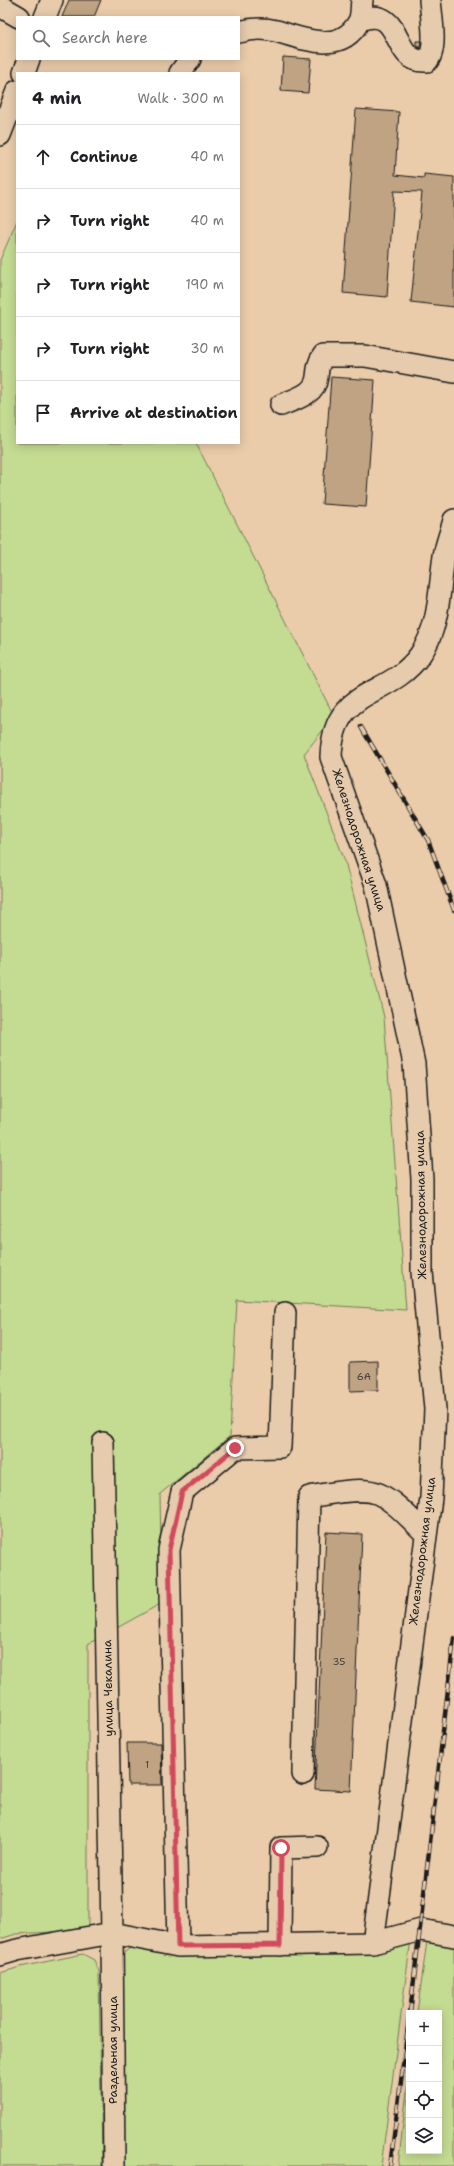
<!DOCTYPE html>
<html lang="en">
<head>
<meta charset="utf-8">
<style>
  body { margin:0; font-family:"Shantell Sans",sans-serif; background:#f6f6f6; color:#202124 }
  .controls { position:absolute; right:12px; bottom:12px; display:grid; overflow:hidden; border-radius:0px; box-shadow:0 2px 10px #0003 }
  .controls button { width:36px; height:36px; display:grid; place-items:center; padding:0; border:0; border-bottom:1px solid #e0e0e0; background:#fff; color:#202124; font:20px sans-serif }
  .stop { position:absolute; width:12px; height:12px; margin:-9px; border:3px solid #d1495b; border-radius:50%; background:#fff }
  .stop.end { background:#d1495b; border-color:#fff; box-shadow:0 1px 4px #0008 }
  .list { margin:0; padding:0; list-style:none }
  h2 { display:flex; justify-content:space-between; align-items:center; height:52px; margin:0; padding:0 16px; font-size:17px }
  h2 small { font-size:13px; font-weight:400; color:#757577 }
  .list li { display:grid; grid-template-columns:26px 1fr auto; gap:12px; align-items:center; box-sizing:border-box; height:64px; padding:0 16px; border-top:1px solid #e0e0e0 }
  .list b { display:block; font-size:15px; white-space:nowrap }
  .list em { font-size:13px; font-style:normal; color:#757577 }
  .icon { flex:none; width:22px; height:22px; fill:none; stroke:currentColor; stroke-width:2; stroke-linecap:round; stroke-linejoin:round }
  .map { position:relative; flex:none; width:454px; height:2166px; overflow:hidden }
  .search { position:absolute; background:#fff; box-shadow:0 2px 10px #0003; left:16px; top:16px; width:224px; height:44px; display:flex; align-items:center; gap:10px; box-sizing:border-box; padding:0 14px; border-radius:0px; color:#757577; font-size:15px }
  .panel { position:absolute; background:#fff; box-shadow:0 2px 10px #0003; left:16px; top:72px; width:224px; height:372px; border-radius:0px }
  .map>svg:first-child { display:block }
  .green { fill:#c4db92; stroke:#707c57 }
  .building { fill:#bfa383; stroke:#1c1c1c }
  .lines { fill:none; stroke-linecap:round; stroke-linejoin:round }
  .minor-casing { stroke:#1c1c1c; stroke-width:24 }
  .minor { stroke:#e6cbad; stroke-width:21 }
  .rail-casing { stroke:#1c1c1c; stroke-width:4.5 }
  .rail { stroke:#e6cbad; stroke-width:3; stroke-dasharray:9; stroke-linecap:butt }
  .route { stroke:#d1495b; stroke-width:5 }
  .labels { text-anchor:middle; stroke-width:3.5; stroke-linejoin:round; paint-order:stroke }
  .number-label { font-size:10px; fill:#453e36 }
  .street-label { font-size:12px; fill:#1c1c1c; stroke:#e6cbad }
</style>
</head>
<body>
<div class="map">
<svg width="454" height="2166" viewBox="0 0 454 2166">
  <rect width="100%" height="100%" fill="#eaccaa"/>
  <filter id="ink" filterUnits="userSpaceOnUse"><feTurbulence type="fractalNoise" baseFrequency=".025" numOctaves="2"/><feDisplacementMap in="SourceGraphic" scale="8" xChannelSelector="R" yChannelSelector="G"/><feConvolveMatrix kernelMatrix="1 2 1 2 8 2 1 2 1" color-interpolation-filters="sRGB"/></filter>
  <g filter="url(#ink)">
    <path class="green" d="M17,221V443H196L334,716L304,754L345,861L384,1017L406,1310L237,1300L230,1436L160,1494L162,1603L88,1644V1930L16,1934L0,1939V260Z
      M411,1939L381,2166H122V1954L133,1946L153,1952L372,1950Z
      M427,1941L454,1946V2166H398L409,2075V2151H439V2013H417Z
      M83,1954L94,1960L99,1971L102,2166H0V1973L20,1967Z"/>
    <path class="building" d="M69,0H101L94,17H62Z
      M416,41H421L420,48L416,45Z
      M283,57L311,59L308,93L281,91Z
      M356,109L399,112L395,175L424,178V174L454,177V307L411,302L422,192L394,191L387,297L343,293Z
      M331,377L375,380L366,507L322,504Z
      M378,1361V1390L350,1391V1362Z
      M326,1532L362,1534L351,1791L315,1789Z
      M127,1743H161L162,1785H128Z"/>
    <g class="lines">
      <g class="minor-casing">
        <path id="minor" d="M0,6L19,17
          M45,17L52,0
          M360,20C405,4 389,64 427,61C438,50 431,15 430,0
          M239,32C250,29 264,28 276,31C302,38 341,56 359,21C362,15 361,6 362,0
          M24,73L29,59
          M180,73L190,59
          M0,135L17,91
          M281,405C295,399 315,395 317,377C318,369 318,363 323,356H365L454,372
          M103,1443L112,1933L114,2166
          M303,1774L309,1497C327,1494 362,1486 379,1494C397,1503 411,1520 426,1534
          M373,1943L431,1498L435,1409L422,1272V1179L414,1064L376,885L331,757C333,685 388,700 420,655C440,627 439,589 444,556C446,544 451,532 454,520
          M280,1945L281,1848L317,1847
          M178,1946L169,1550L182,1492L235,1448L280,1447L285,1313
          M0,1955L17,1950L112,1933L178,1946L373,1943L421,1930L454,1936"/>
      </g>
      <use href="#minor" class="minor"/>
      <g class="rail-casing">
        <path id="rail" d="M361,727L428,840L454,910
          M410,2013L454,1638
          M390,2166L409,2020"/>
      </g>
      <use href="#rail" class="rail"/>
    </g>
  </g>
  <g class="lines" filter="url(#ink)">
    <path class="route" d="M235,1448L182,1492L169,1550L178,1946L280,1945L281,1848"/>
  </g>
  <g class="labels">
    <g class="number-label">
      <text x="364" y="1380">6А</text>
      <text x="339" y="1665">35</text>
      <text x="147" y="1768">1</text>
    </g>
    <g class="street-label">
      <text transform="translate(359 840) rotate(72)" y="4">Железнодорожная улица</text>
      <text transform="translate(421 1205) rotate(-91)" y="4">Железнодорожная улица</text>
      <text transform="translate(422 1551) rotate(-83)" y="4">Железнодорожная улица</text>
      <text transform="translate(108 1688) rotate(-91)" y="4">улица Чекалина</text>
      <text transform="translate(113 2050) rotate(-90)" y="4">Раздельная улица</text>
    </g>
  </g>
</svg>
<div class="controls">
<button>+</button>
<button>−</button>
<button><svg class="icon" aria-label="locate" viewBox="0 0 24 24"><circle cx="12" cy="12" r="6"/><path d="M12 2v4M12 18v4M2 12h4M18 12h4"/></svg></button>
<button><svg class="icon" aria-label="layers" viewBox="0 0 24 24"><path d="M12 4l9 5-9 5-9-5zM3 14l9 5 9-5"/></svg></button>
</div>
<div class="stop" style="left:281px;top:1848px"></div>
<div class="stop end" style="left:235px;top:1448px"></div>
<div class="search"><svg class="icon" aria-label="search" viewBox="0 0 24 24"><circle cx="10" cy="10" r="6"/><path d="M15 15l6 6"/></svg>Search here</div>
<section class="panel">
<h2>4 min<small>Walk · 300 m</small></h2>
<ul class="list">
<li><svg class="icon" aria-label="ahead" viewBox="0 0 24 24"><path d="M12 20V5M6 11l6-6 6 6"/></svg><div><b>Continue</b></div><em>40 m</em></li>
<li><svg class="icon" aria-label="right" viewBox="0 0 24 24"><path d="M7 20v-9h11M14 6l5 5-5 5"/></svg><div><b>Turn right</b></div><em>40 m</em></li>
<li><svg class="icon" aria-label="right" viewBox="0 0 24 24"><path d="M7 20v-9h11M14 6l5 5-5 5"/></svg><div><b>Turn right</b></div><em>190 m</em></li>
<li><svg class="icon" aria-label="right" viewBox="0 0 24 24"><path d="M7 20v-9h11M14 6l5 5-5 5"/></svg><div><b>Turn right</b></div><em>30 m</em></li>
<li><svg class="icon" aria-label="arrive" viewBox="0 0 24 24"><path d="M6 21V4h12l-3 4 3 4H6"/></svg><div><b>Arrive at destination</b></div></li>
</ul>
</section>
</div>
</body>
</html>
